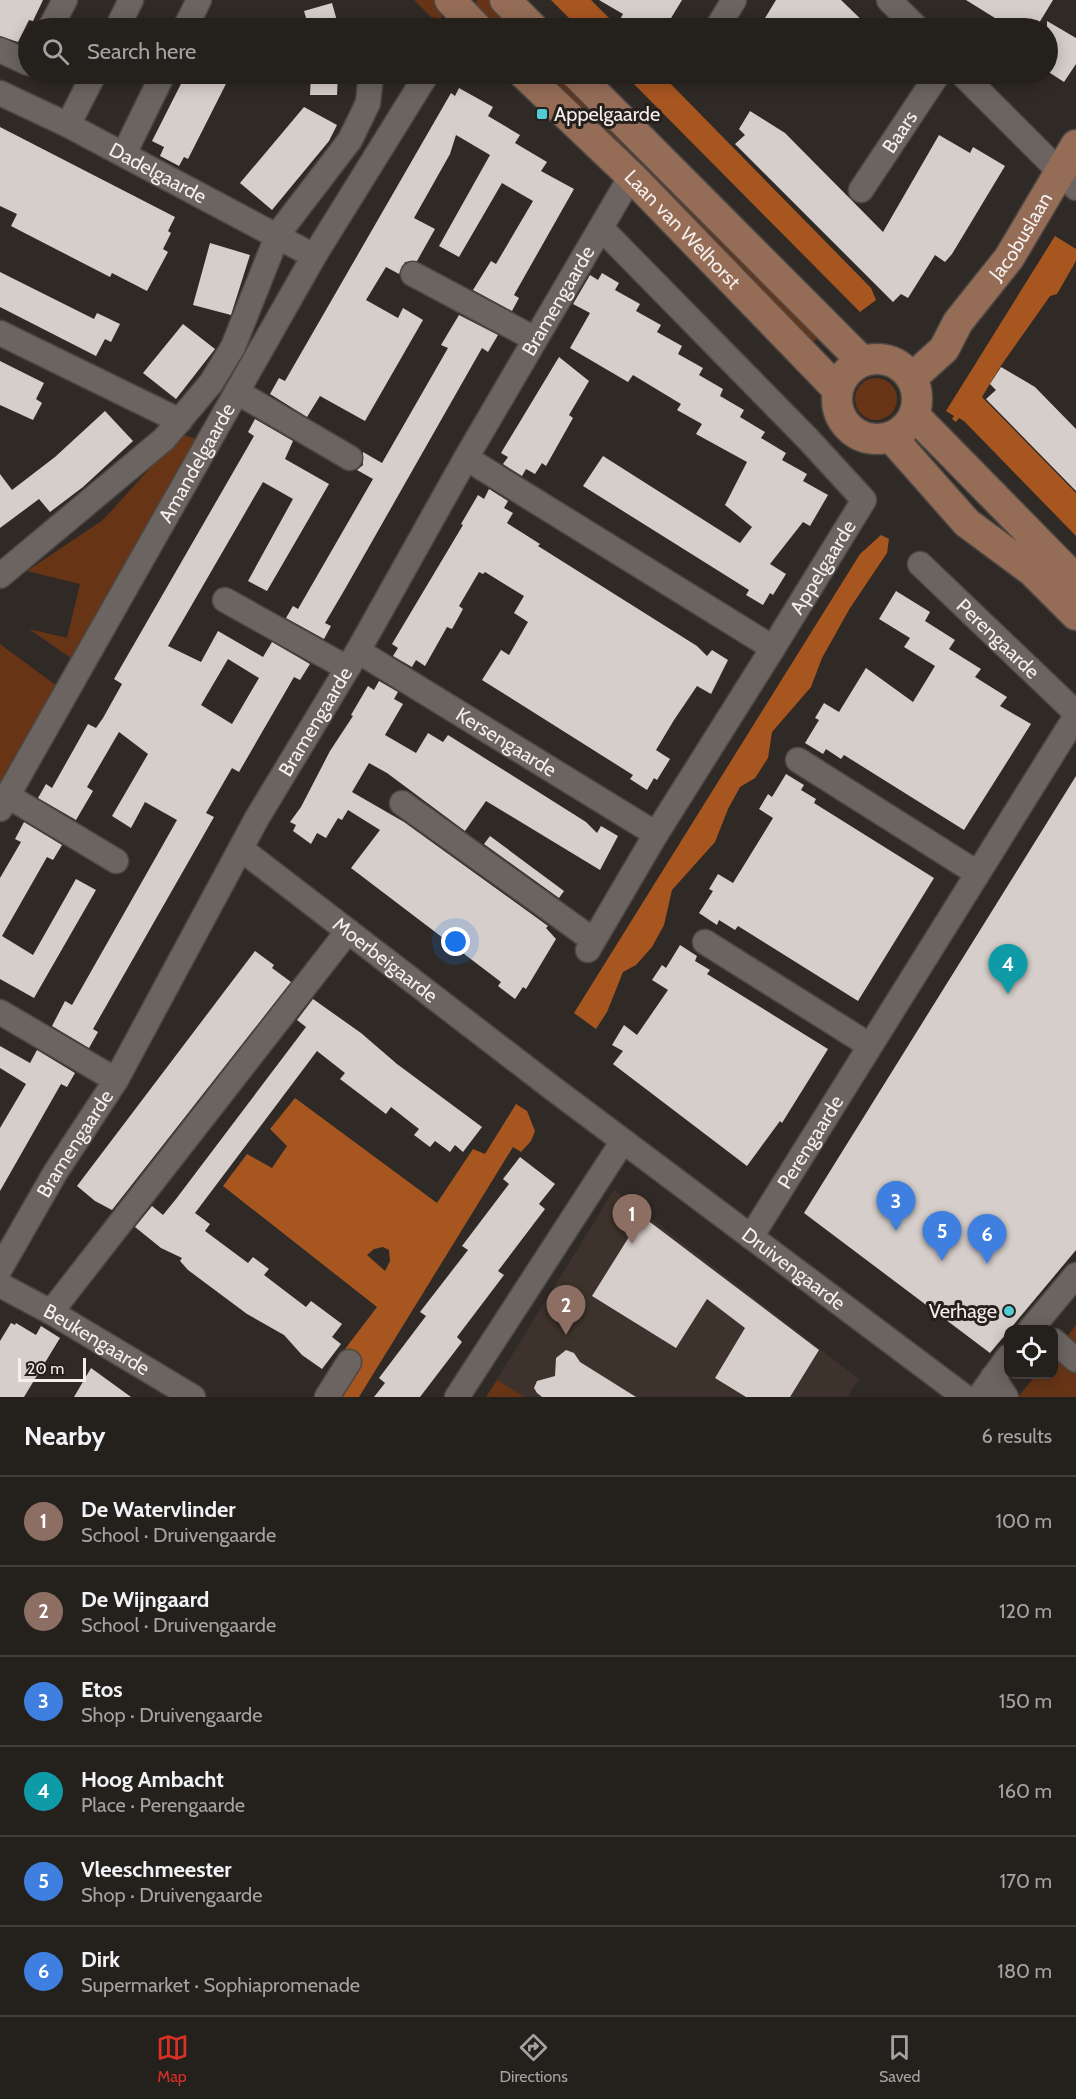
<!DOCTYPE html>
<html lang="en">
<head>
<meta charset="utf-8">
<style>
  body { margin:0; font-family:Cabin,sans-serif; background:#2c2825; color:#f1f3f6 }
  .controls { position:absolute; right:18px; bottom:18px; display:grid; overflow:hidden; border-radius:12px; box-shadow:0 3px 15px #0003 }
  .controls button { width:54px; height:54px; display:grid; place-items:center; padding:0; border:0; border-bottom:2px solid #413e3b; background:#24201c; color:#f1f3f6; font:30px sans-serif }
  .scale { position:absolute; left:18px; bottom:15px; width:68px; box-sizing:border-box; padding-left:6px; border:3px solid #f4efed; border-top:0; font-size:16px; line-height:21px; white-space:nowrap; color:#f4efed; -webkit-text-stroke:4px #26201d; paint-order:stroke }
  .you { position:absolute; left:456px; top:942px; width:21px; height:21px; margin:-15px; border:4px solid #fff; border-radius:50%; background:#1a73e8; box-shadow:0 0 0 9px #1a73e833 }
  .badge { display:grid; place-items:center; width:39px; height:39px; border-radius:50%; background:#d93025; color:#fff; font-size:20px; font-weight:700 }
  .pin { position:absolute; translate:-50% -50px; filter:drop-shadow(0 2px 3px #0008) }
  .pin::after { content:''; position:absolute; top:32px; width:21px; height:18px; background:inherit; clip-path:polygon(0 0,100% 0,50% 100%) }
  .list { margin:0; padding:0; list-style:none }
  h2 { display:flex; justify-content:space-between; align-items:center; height:78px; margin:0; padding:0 24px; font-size:26px }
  h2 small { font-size:20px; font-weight:400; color:#a3a3a3 }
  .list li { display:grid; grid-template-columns:39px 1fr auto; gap:18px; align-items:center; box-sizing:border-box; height:90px; padding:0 24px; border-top:2px solid #413e3b }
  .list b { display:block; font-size:22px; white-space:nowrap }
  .list p { margin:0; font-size:20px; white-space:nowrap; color:#a3a3a3 }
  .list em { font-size:20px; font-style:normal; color:#a3a3a3 }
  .icon { flex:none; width:33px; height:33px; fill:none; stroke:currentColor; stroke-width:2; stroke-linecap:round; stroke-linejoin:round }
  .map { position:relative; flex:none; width:1076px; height:1397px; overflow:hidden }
  .search { position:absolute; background:#24201c; box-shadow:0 3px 15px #0003; left:18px; right:18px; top:18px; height:66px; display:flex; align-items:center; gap:15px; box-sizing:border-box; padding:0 21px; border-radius:33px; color:#a3a3a3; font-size:22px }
  .sheet { height:618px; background:#24201c }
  nav { display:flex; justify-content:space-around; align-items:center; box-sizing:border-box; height:84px; border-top:2px solid #413e3b; background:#24201c; font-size:16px; color:#a3a3a3 }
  nav a { display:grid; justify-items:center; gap:3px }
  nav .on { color:#d93025 }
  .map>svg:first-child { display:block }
  .built { fill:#3e332c }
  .green { fill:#673516 }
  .water { fill:#a85620; fill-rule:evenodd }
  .building { fill:#d6ceca; fill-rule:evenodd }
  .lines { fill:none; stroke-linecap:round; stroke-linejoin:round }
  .minor-casing { stroke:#4d4744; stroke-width:27 }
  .major-casing { stroke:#4d4744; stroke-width:33 }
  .minor { stroke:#6b6461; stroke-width:24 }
  .major { stroke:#956c56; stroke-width:30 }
  .poi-dot { fill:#51ccd2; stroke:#26201d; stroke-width:2 }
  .labels { text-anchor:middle; stroke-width:6; stroke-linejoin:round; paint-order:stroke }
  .poi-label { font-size:20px; fill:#f4efed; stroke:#26201d; text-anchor:start }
  .street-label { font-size:20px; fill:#f4efed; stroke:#26201d }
</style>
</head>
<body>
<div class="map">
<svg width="1076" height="1397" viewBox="0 0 1076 1397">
  <rect width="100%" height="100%" fill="#302a26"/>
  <path class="built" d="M614,1190L859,1379L847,1397H486Z"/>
  <path class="green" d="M414,0H435L445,10L441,19L431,17Z
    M477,0H492L520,28H498L475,5Z
    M543,74H565L822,333L810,345Z
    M855 399a21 21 0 1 1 42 0a21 21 0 1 1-42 0Z
    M181,434L196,439L71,658L29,629L67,638L80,584L27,571L103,520Z
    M0,644L57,686L0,786Z
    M1076,1325V1397H1018L1036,1375L1054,1374V1353Z
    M497,1380L524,1397H486Z"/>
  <path class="water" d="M551,0H591L619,28H579Z
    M624,74H661L871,288L876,300L860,312Z
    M1055,236L1076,249V261L1057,294L1050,296L1000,367L982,397L1076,493V536L964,421L959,418L956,422L952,419L954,416L946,411Z
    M881,535L889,539L887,553L850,608L822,658L811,687L772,732L768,758L755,778L740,787L728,809L715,842L672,890L664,925L652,947L636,965L623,972L607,1012L596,1029L574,1013L860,554Z
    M295,1098L437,1203L473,1149L485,1154L516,1104L527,1111L535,1131L531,1141L521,1152L513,1147L359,1397H338L342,1353L377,1307L223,1186L247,1154L272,1168L287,1146L270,1129ZM383,1247L389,1250L390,1261L385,1271L367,1255L374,1249Z"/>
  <path class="building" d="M0,0H43L33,21L29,20L18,42L0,36Z
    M599,0H682L665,28H629L618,23L623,14Z
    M776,0H841L870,28H759Z
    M966,0H1053L1036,28H1011Z
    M332,3L339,28H309L304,11Z
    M1047,21L1076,38V64L1064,82L1047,71Z
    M186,74H231L188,159L184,157L179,166L160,156L164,147L152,141Z
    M311,74H338L337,95H310Z
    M459,88L493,107L488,116L520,135L515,143L547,162L541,171L574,189L514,295L519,298L512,311L473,290L491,261L496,264L533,201L502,183L459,257L439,246L490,155L456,135L450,154L414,218L435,229L417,261L405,262L399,274L386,267L366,300L398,318L403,308L423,320L365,421L320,396L307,417L270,394L279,378L285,381L451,93L455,96Z
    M304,107L337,125L329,141L272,210L240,183Z
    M750,111L785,133L883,232L939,135L970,153L973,147L1005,166L952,254L945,262L935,255L908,298L901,294L893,302L735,144L745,135L739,129Z
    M0,127L175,217L168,231L171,233L163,249L168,252L147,291L112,273L110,277L11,226L17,214L0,206Z
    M210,243L250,255L231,315L193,305Z
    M0,272L94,319L97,313L120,324L111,342L105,339L96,356L0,307Z
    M602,273L619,283L615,290L640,304L636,311L661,325L657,332L682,346L678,354L703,368L699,375L723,389L720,396L744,410L740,417L765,432L761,438L786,453L782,460L807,474L803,481L828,495L810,526L803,522L770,564L786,574L773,595L770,593L763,605L746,595L749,590L583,486L603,456L740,543L752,527L725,505L747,462L696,434L702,424L677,410L681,404L633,375L628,382L570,348L590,313L573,304L590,275L598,280Z
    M459,315L498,335L488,352L482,348L345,589L325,623L331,626L324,639L286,618L293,606L298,609L373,479L357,470L363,465V452L382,463L448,348L441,345Z
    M183,324L215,349L176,399L143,373Z
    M559,357L589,381L569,415L573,418L546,466L542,463L535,474L526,469L522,476L503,464L508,457L501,453Z
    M0,361L44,383L36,399L42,403L33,420L0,405Z
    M1001,367L1035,387L1076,429V491L986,399L996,390L990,384Z
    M105,411L133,441L83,487L50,512L39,499L0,528V474L12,490L55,457Z
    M255,419L293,441L285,459L329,484L267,591L248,581L293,499L263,482L168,646L201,662L218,631L263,657L272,642L310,664L300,680L294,677L239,772L232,768L206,813L214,817L93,1029L98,1032L89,1048L52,1026L65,1001L72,1005L177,820L145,802L131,828L112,816L148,754L119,732L87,787L93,791L76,820L38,798L46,784L52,788L88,724L96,728L103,718L122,684L114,679L254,436L248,432ZM228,659L259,678L232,724L201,705Z
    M489,489L508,501L504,508L513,513L507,523L540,544L538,546L697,646L707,656L712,650L728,660L711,694L697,686L674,720L656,750L670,759L657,780L654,778L647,790L630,779L633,775L482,680L501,650L509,655L528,622L514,613L524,596L485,572L483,574L479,572L459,606L463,609L452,629L447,627L425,666L416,660L412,667L393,656L398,648L392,644L463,525L461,524L478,495L484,499Z
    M896,591L930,612L925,621L955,640L949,649L981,669L975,677L1007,697L1000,706L1031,724L964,830L844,755L841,759L826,749L823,754L805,743L819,720L815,718L824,703L839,712L866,668L913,702L935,666L904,647L910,638L879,619Z
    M379,681L398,692L394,699L403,704L385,735L416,753L428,733L443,742L448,735L586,822L597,833L601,826L618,836L600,870L486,801L465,831L387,773L369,763L352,792L404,822L548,926L546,928L556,939L526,989L523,987L515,999L498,986L501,982L351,868L380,830L348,810L342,820L338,818L326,838L317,833L311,844L293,831L296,825L290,822L301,807L330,751L353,716L351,715L368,686L374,690Z
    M786,774L804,785L801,790L816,799L814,803L934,878L858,1001L738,926L735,930L719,920L717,925L699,913L713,891L709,889L718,874L733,883L773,818L759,809L768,794L772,797Z
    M1076,776V1250L990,1353L804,1213Z
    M24,822L62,845L53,860L47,857L2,936L33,955L76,879L96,890L34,998L0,979V878L21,842L15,839Z
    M490,836L564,891L559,898L484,844Z
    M680,945L697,956L695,961L710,970L707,974L828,1049L782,1123L780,1121L747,1166L613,1064L623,1051L612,1045L624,1025L637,1035L668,990L652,980L662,965L666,968Z
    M255,951L274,965L272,968L291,982L112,1210L95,1201L77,1186Z
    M313,999L361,1033L397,1064L482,1127L463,1152L455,1145L450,1152L435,1141L430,1147L414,1135L419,1129L391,1107L386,1114L340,1079L345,1073L317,1051L195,1213L210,1224L205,1231L248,1263L253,1257L269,1269L264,1275L306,1307L311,1301L342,1324L332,1337L341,1344L322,1369L302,1355L284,1335L247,1314L188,1270L180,1261L182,1258L161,1248L135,1227L152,1206L163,1215L176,1199L306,1027L297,1020Z
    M0,1046L30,1063L37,1050L75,1073L67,1087L61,1084L0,1191V1128L26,1084L0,1068Z
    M520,1157L555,1184L539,1204L545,1209L498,1271L504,1275L457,1337L462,1342L420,1397H374L385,1383L379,1378L426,1316L420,1312L468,1250L462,1246L509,1184L503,1179Z
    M642,1216L819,1350L790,1397H746L715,1378L745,1328L707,1299L676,1348L592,1296Z
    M11,1323L15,1325L16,1323L36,1335L41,1326L60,1338L24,1397H0V1341Z
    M566,1350L574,1353L580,1362L636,1397H542L537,1393L534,1388L537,1381L555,1376L556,1358Z
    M91,1368L131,1397H74Z"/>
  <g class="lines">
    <g class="minor-casing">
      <g id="minor">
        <path d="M889,0L917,28"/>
        <path d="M50,28L65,0"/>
        <path d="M117,28L131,0"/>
        <path d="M185,28L199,0"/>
        <path d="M717,28L734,0"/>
        <path d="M0,50L28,63"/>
        <path d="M962,74L1076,188"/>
        <path id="s1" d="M0,93L68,125L314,256"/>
        <path d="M68,125L94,74"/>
        <path d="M124,154L163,74"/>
        <path id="s2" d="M861,190L938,74"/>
        <path d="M413,274L535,339"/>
        <path d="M0,333L180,421"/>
        <path d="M237,392L350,458"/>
        <path id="s3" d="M466,458L773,648L864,500L808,439L601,228"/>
        <path id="s4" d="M920,564L1076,713"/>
        <path d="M0,576L164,439L211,383L233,347L278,234L350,140L368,103L371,74"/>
        <path d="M225,600L347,668"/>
        <path id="s5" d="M358,651L656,834"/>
        <path d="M798,760L977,873"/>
        <path d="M8,796L116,861"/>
        <path d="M402,803L593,940"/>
        <path id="s6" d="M0,809L314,256L427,74"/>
        <path id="s7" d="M241,849L551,1087L965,1397"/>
        <path d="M705,942L869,1045"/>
        <path d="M588,950L656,834L773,648"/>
        <path d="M0,1012L116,1080"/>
        <path id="s8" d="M751,1237L1076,716"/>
        <path id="s9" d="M0,1269L55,1173L116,1080L257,818L358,651L466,458L631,176"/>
        <path id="s10" d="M0,1285L51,1312L193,1397"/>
        <path d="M51,1312L348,931"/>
        <path d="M1030,1330L1076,1275"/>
        <path d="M1054,1341L1076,1360"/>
        <path d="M993,1377L1006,1397"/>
        <path d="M327,1397L349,1362"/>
        <path d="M457,1397L623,1141"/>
        <path d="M979,1397L1008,1357"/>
      </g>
    </g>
    <g class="major-casing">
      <g id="major">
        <path d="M450,0L477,28"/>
        <path d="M505,0L533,28"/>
        <path id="s11" d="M524,74L631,176L837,389"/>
        <path d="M576,74L862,361"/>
        <circle cx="877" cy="399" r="40"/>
        <path id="s12" d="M912,378L944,349L958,322L1009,258L1076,145"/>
        <path d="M914,415L1076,580"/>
        <path d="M891,437L967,523L1032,571L1076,615"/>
      </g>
    </g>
    <use href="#minor" class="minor"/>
    <use href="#major" class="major"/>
  </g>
  <g class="poi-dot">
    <rect x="536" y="108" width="12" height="12" rx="3"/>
    <circle cx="1009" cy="1311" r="6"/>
  </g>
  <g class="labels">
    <g class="poi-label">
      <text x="554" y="121">Appelgaarde</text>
      <text x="997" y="1318" text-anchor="end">Verhage</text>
    </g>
    <g class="street-label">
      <text dy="7" stroke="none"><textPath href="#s2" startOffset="70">Baars</textPath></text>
      <text dy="7" stroke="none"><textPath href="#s1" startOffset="177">Dadelgaarde</textPath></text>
      <text dy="7" stroke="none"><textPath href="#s11" startOffset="222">Laan van Welhorst</textPath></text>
      <text dy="7" stroke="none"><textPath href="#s12" startOffset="180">Jacobuslaan</textPath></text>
      <text dy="7" stroke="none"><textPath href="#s9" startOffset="1118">Bramengaarde</textPath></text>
      <text dy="7" stroke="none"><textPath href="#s6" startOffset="398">Amandelgaarde</textPath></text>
      <text dy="7" stroke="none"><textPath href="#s3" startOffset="456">Appelgaarde</textPath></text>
      <text dy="7" stroke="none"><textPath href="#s4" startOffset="108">Perengaarde</textPath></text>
      <text dy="7" stroke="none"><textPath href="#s9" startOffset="632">Bramengaarde</textPath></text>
      <text dy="7" stroke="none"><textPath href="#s5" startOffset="174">Kersengaarde</textPath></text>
      <text dy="7" stroke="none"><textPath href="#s7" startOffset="182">Moerbeigaarde</textPath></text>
      <text dy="7" stroke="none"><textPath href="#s8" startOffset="112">Perengaarde</textPath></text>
      <text dy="7" stroke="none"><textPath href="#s9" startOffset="146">Bramengaarde</textPath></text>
      <text dy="7" stroke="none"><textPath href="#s7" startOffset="694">Druivengaarde</textPath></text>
      <text dy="7" stroke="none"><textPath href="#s10" startOffset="111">Beukengaarde</textPath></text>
    </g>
  </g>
</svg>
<div class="controls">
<button><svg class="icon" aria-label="locate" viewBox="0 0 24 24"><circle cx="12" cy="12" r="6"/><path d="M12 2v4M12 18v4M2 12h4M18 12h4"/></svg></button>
</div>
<div class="scale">20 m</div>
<div class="you"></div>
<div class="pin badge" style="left:632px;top:1244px;background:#8d6e63">1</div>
<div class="pin badge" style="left:566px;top:1335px;background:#8d6e63">2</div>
<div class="pin badge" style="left:896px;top:1231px;background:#3f7fe0">3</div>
<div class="pin badge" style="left:1008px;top:994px;background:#0f9aa8">4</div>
<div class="pin badge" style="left:942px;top:1261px;background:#3f7fe0">5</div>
<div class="pin badge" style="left:987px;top:1264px;background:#3f7fe0">6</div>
<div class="search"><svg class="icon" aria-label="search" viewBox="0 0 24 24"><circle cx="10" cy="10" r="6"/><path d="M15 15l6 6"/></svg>Search here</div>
</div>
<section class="sheet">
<h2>Nearby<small>6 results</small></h2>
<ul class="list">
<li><span class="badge" style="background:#8d6e63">1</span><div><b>De Watervlinder</b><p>School · Druivengaarde</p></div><em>100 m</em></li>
<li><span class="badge" style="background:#8d6e63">2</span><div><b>De Wijngaard</b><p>School · Druivengaarde</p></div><em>120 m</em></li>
<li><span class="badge" style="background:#3f7fe0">3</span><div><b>Etos</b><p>Shop · Druivengaarde</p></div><em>150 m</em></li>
<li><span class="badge" style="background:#0f9aa8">4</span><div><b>Hoog Ambacht</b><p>Place · Perengaarde</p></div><em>160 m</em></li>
<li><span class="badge" style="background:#3f7fe0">5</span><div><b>Vleeschmeester</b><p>Shop · Druivengaarde</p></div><em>170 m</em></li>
<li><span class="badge" style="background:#3f7fe0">6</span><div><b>Dirk</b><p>Supermarket · Sophiapromenade</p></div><em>180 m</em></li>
</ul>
</section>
<nav>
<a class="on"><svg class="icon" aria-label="map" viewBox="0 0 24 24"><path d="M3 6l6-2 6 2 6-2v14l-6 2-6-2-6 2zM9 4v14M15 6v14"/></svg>Map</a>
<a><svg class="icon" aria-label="directions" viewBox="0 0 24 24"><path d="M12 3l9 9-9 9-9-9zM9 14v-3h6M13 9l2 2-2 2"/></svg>Directions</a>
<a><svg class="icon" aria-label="saved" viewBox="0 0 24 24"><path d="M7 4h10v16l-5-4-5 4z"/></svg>Saved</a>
</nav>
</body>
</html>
